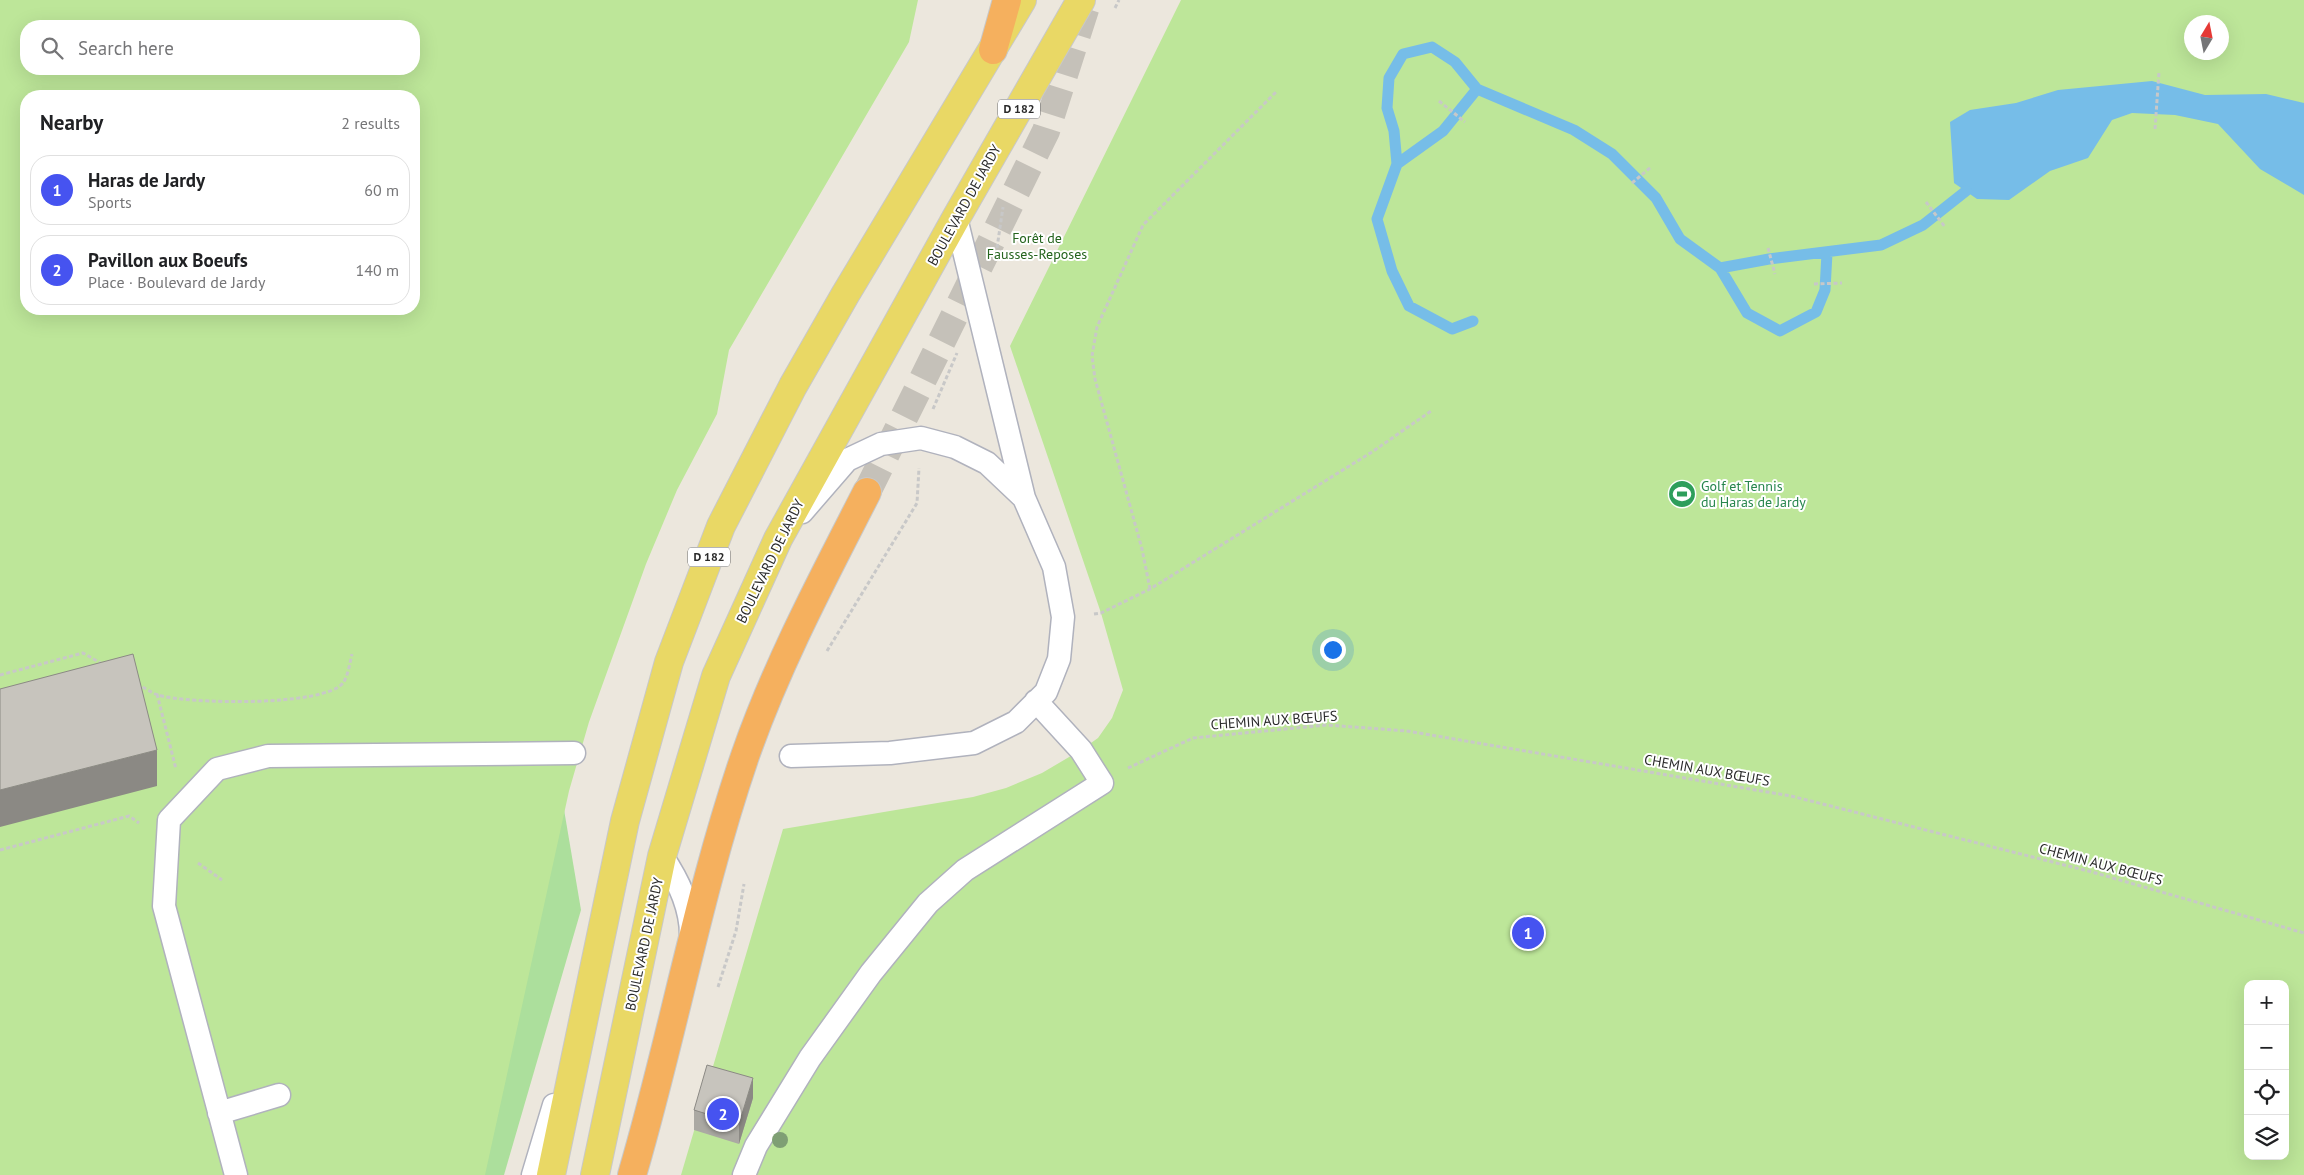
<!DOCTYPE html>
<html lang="en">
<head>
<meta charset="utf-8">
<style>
  body { margin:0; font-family:"PT Sans",sans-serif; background:#f6f6f6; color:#202124 }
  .controls { position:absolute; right:15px; bottom:15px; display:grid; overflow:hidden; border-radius:10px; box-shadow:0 5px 20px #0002 }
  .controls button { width:45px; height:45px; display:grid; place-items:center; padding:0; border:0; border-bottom:1px solid #e0e0e0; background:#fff; color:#202124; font:25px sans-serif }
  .compass { position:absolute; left:2184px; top:15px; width:45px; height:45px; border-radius:50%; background:#fff; box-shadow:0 5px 20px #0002; rotate:10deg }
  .you { position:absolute; left:1332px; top:649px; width:18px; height:18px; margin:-12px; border:4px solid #fff; border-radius:50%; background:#1a73e8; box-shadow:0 0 0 8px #1a73e833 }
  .badge { display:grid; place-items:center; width:32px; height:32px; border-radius:50%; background:#4653f0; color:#fff; font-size:16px; font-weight:700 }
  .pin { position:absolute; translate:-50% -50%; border:2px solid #fff; box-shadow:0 1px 5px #0006 }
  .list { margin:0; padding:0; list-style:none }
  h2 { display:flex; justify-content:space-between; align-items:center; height:65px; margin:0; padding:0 20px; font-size:21px }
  h2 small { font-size:16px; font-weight:400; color:#757577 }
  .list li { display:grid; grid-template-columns:32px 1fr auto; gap:15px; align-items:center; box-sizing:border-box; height:70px; margin:0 10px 10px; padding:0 10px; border:1px solid #e0e0e0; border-radius:20px }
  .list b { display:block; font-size:19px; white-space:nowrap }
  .list p { margin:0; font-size:16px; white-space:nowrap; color:#757577 }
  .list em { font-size:16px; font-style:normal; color:#757577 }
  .icon { flex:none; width:28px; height:28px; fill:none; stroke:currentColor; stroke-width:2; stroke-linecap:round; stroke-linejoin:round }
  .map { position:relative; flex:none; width:2304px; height:1175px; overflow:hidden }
  .search { position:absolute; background:#fff; box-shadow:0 5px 20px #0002; left:20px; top:20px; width:400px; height:55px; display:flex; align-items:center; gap:12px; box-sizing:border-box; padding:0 18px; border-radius:20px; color:#757577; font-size:19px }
  .panel { position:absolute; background:#fff; box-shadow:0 5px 20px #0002; left:20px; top:90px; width:400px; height:225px; border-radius:20px }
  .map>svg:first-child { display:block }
  .green { fill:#acdf9c }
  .pitch { fill:#bde699; fill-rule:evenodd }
  .water { fill:#76bde8 }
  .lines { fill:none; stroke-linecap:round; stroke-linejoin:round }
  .stream { stroke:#76bde8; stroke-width:11 }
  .highway-tunnel { stroke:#c5c1b9; stroke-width:28; stroke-dasharray:28 14; stroke-linecap:butt }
  .lane-casing { stroke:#b0b2bd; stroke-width:25 }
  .primary-casing { stroke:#c8c8c8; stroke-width:30 }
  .highway-casing { stroke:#c8c8c8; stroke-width:30 }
  .path { stroke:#c8c8c8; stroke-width:3; stroke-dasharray:4 2.5; stroke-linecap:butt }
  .lane { stroke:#fff; stroke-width:22 }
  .primary { stroke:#e9d865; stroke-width:28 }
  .highway { stroke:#f5b05e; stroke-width:28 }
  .tree { fill:#7f9f74 }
  .wall { fill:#aba9a3 }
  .shaded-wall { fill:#8b8984 }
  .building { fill:#c7c4bd; stroke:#8b8984 }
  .labels { text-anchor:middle; stroke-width:4; stroke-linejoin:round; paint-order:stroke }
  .shield { fill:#fff; stroke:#6a6a6a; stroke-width:1 }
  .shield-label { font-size:12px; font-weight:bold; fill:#2a2a2a }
  .street-label { font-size:14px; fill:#2a2a2a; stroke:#fff }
  .park-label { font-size:14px; fill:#25641e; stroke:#fff }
  .leisure-label { font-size:14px; fill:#27864d; stroke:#fff; text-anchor:start }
</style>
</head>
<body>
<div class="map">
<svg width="2304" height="1175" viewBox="0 0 2304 1175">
  <rect width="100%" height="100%" fill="#ece7dd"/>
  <path class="green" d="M559,780L581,910L504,1175H448Z"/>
  <path class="pitch" d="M0,0H918L909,42L729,350L717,414L677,490L646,564L589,722L569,791L485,1175H0ZM26,26H414V69H26ZM26,96H414V309H26Z
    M1181,0H2304V1175H681L783,829L973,797L1006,788L1042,773L1081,750L1098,738L1112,718L1123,690L1101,613L1010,346ZM2192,22H2222V52H2192ZM2248,984H2285V1156H2248Z"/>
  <path class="water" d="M2152,81L2205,95L2266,94L2304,103V195L2260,169L2218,124L2175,115L2132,113L2112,120L2088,158L2050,171L2009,200L1977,199L1954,183L1950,122L1970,110L2016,103L2058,90Z"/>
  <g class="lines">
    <path class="stream" d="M1397,164L1443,131L1477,89
      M1720,268L1747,313L1780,331L1816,312L1825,290L1827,253
      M1473,321L1452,329L1409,306L1392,271L1377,219L1397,164L1394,131L1387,108L1389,78L1403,54L1432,47L1455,62L1477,89L1574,130L1612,154L1656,198L1680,239L1720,268L1769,259L1881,245L1923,225L1966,191"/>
    <path class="highway-tunnel" d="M867,492L1046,131L1088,0"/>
    <g class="lane-casing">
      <path id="lane" d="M802,512L847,460L881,444L921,438L955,447L987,463L1024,498
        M791,756L890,753L974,743L1016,722L1046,692L1059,659L1063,617L1054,567L1024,498L956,218
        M662,856C678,880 691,906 691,935
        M219,1113L279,1095
        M236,1175L164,906L169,820L217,769L268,756L574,753
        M533,1175L554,1105
        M744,1175L756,1146L810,1058L871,973L928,903L965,870L1102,783L1081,750L1036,701"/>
    </g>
    <g class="primary-casing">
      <path id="primary" d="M551,1175L625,821L669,662L721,526L793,386L845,295L1022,0
        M595,1175L662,856L716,676L778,539L956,218L1081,0"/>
    </g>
    <g class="highway-casing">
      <path id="highway" d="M993,50L1007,0
        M632,1175C673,1036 698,893 745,756C777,664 823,578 867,492"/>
    </g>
    <path class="path" d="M1115,8L1119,0
      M1439,101L1465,122
      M2155,129L2159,72
      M1632,183L1651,167
      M1926,202L1945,227
      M997,248L1003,207
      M1768,248L1775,274
      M1814,284L1842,283
      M933,409L957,353
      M1150,589L1142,549L1095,379L1092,356L1097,327L1143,225L1277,91
      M1094,614L1101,613L1150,589L1372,452L1431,411
      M827,651L917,503L919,468
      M0,675L83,653L104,665
      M137,684C144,687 151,693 158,695C188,704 323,707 343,683C348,676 350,662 352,654
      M157,694L176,769
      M1128,768L1193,738L1327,725L1407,731L1791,796L2092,872L2304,933
      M0,850L129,816L139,823
      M198,863L222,880
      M718,987L736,931L744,884"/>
    <use href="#lane" class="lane"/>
    <use href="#primary" class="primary"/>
    <use href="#highway" class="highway"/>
  </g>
  <circle class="tree" cx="780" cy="1140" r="8"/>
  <path class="wall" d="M753,1098L739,1144L694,1130V1110Z"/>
  <path class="shaded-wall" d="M157,750V786L0,827V790Z
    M753,1078V1098L739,1144V1124Z"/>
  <path class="building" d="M133,654L157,750L0,790V689Z
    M707,1065L753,1078L739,1124L694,1110Z"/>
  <defs>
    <g id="stadium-disc" transform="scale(1.4375)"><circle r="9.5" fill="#2e9e5b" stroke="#fff"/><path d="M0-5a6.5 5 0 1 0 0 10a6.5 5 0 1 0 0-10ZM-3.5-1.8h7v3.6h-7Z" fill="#fff"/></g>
  </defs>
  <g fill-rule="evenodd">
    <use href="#stadium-disc" x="1682" y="494"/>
  </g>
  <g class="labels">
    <g class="shield">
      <rect x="998" y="99.5" width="42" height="19" rx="4"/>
      <rect x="688" y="547.5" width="42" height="19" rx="4"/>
    </g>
    <g class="shield-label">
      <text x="1019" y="113">D 182</text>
      <text x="709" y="561">D 182</text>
    </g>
    <g class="street-label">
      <text transform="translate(964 205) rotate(-61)" y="5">BOULEVARD DE JARDY</text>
      <text transform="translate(770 561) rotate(-64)" y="5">BOULEVARD DE JARDY</text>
      <text transform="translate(1274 720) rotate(-4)" y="5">CHEMIN AUX BŒUFS</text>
      <text transform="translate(1707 770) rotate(10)" y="5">CHEMIN AUX BŒUFS</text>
      <text transform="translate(2101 864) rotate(15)" y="5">CHEMIN AUX BŒUFS</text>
      <text transform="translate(644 944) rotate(-78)" y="5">BOULEVARD DE JARDY</text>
    </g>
    <g class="park-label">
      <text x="1037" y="243">Forêt de<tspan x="1037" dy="16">Fausses-Reposes</tspan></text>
    </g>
    <g class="leisure-label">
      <text x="1701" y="491">Golf et Tennis<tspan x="1701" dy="16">du Haras de Jardy</tspan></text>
    </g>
  </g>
</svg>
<div class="controls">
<button>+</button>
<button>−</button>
<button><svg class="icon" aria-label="locate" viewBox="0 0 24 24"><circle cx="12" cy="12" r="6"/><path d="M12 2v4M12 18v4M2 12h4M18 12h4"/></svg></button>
<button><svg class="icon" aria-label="layers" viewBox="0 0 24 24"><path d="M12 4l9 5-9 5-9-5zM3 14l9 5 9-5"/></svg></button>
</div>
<svg class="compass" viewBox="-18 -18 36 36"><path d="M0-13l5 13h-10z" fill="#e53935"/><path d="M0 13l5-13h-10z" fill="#757577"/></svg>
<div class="you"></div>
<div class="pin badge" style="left:1528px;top:933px">1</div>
<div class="pin badge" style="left:723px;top:1114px">2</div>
<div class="search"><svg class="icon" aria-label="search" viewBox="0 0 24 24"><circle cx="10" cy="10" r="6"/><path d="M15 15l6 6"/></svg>Search here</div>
<section class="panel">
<h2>Nearby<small>2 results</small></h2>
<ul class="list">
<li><span class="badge">1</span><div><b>Haras de Jardy</b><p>Sports</p></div><em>60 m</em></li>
<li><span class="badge">2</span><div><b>Pavillon aux Boeufs</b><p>Place · Boulevard de Jardy</p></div><em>140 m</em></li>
</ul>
</section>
</div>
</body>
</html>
